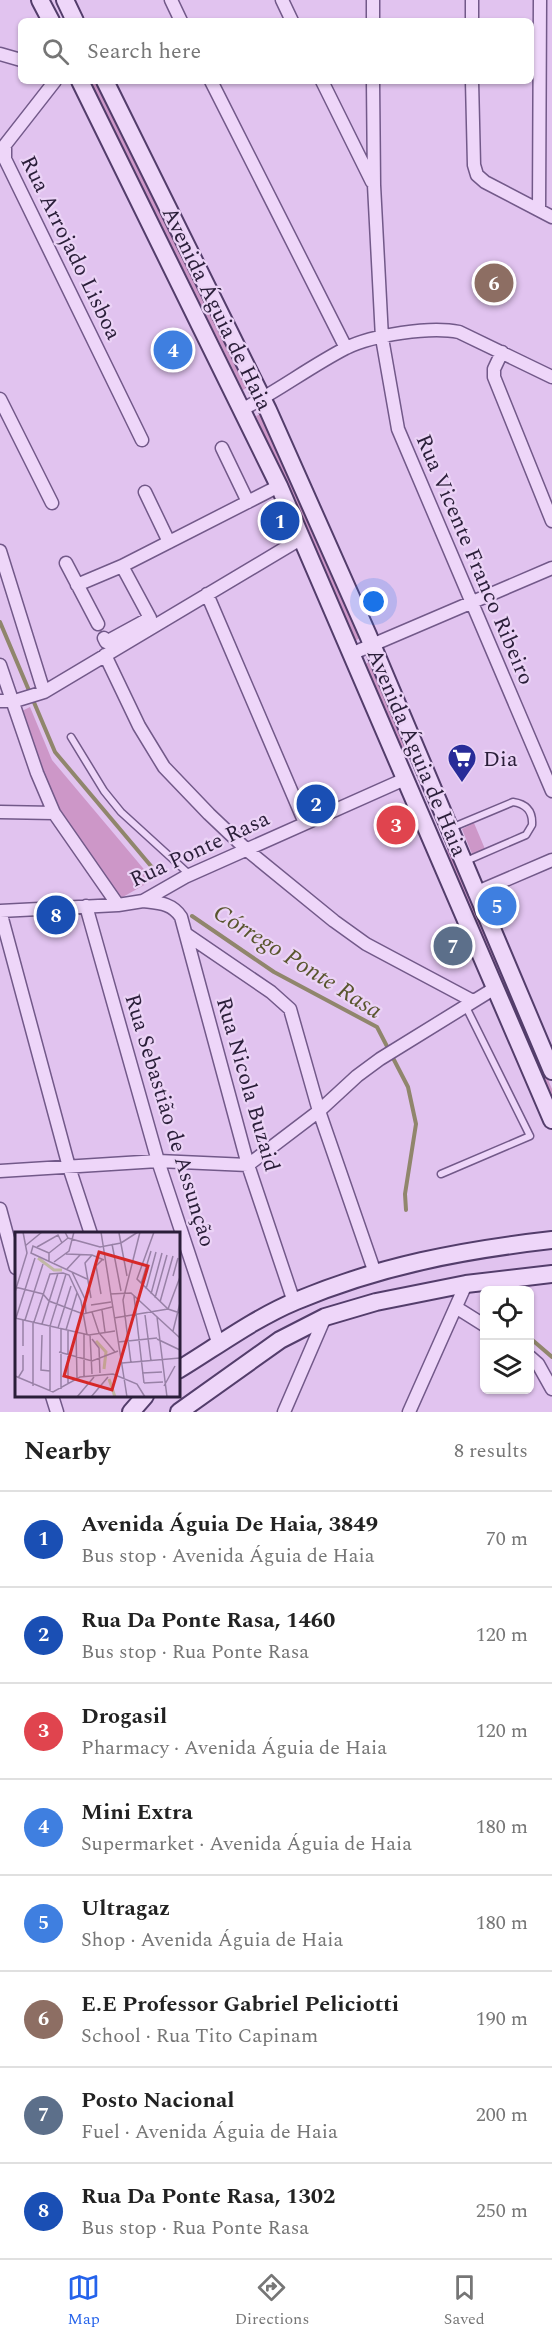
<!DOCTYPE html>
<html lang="en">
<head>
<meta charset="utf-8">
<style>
  body { margin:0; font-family:Spectral,serif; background:#f6f6f6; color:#222 }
  .controls { position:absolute; right:18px; bottom:18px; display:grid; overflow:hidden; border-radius:9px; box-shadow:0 2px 4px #0004 }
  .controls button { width:54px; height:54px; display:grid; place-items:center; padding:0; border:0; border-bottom:2px solid #e0e0e0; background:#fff; color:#222; font:30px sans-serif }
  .you { position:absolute; left:374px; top:602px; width:21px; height:21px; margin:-15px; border:4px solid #fff; border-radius:50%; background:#1a73e8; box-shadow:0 0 0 9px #1a73e833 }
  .badge { display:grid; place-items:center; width:39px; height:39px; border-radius:50%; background:#2563eb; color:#fff; font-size:20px; font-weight:700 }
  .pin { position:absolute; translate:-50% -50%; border:3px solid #fff; box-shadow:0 2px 6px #0006 }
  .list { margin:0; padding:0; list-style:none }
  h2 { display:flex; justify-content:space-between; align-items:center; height:78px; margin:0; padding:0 24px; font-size:26px }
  h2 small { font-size:20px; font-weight:400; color:#767676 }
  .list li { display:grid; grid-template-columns:39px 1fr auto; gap:18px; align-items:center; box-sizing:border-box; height:96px; padding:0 24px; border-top:2px solid #e0e0e0 }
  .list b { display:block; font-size:22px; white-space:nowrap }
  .list p { margin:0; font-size:20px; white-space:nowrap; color:#767676 }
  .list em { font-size:20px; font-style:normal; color:#767676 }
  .icon { flex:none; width:33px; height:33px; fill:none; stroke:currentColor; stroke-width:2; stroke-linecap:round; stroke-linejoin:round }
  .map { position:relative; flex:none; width:552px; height:1412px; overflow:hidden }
  .search { position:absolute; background:#fff; box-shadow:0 2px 4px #0004; left:18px; right:18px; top:18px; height:66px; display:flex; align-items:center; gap:15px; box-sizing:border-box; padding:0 21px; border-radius:9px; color:#767676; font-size:22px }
  .sheet { height:846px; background:#fff }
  nav { display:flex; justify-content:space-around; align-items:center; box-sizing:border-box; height:84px; border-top:2px solid #e0e0e0; background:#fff; font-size:16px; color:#767676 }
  nav a { display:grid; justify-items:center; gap:3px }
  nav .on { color:#2563eb }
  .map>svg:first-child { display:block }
  .green { fill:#cd97c8 }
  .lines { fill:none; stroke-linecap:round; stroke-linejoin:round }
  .stream { stroke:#90866c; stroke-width:4 }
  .lane-casing { stroke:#725989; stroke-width:9 }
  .street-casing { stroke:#725989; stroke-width:15 }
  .secondary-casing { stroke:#533d6b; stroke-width:20 }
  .lane { stroke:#eed6f9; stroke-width:6 }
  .street { stroke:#eed6f9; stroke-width:12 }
  .secondary { stroke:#eed6f9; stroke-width:16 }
  .labels { text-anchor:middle; stroke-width:4.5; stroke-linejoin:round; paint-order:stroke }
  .street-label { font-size:22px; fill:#2a1e39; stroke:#ebd3f6 }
  .poi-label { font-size:22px; fill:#2a1e39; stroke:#ebd3f6; text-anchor:start }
  .water-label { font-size:24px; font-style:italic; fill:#59552d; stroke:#ebd3f6 }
  .inset-river { fill:none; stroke:#c1b8a5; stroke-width:3 }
  .inset-road { fill:none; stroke:#9881a6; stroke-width:1.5 }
  .view { fill:#d62828; fill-opacity:0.15; stroke:#d62828; stroke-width:3 }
  .inset-edge { fill:none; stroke:#2a1e39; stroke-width:3 }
</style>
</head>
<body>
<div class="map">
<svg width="552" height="1412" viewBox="0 0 552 1412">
  <rect width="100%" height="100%" fill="#e1c3ef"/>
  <path class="green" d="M90,81H96L248,387L243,390Z
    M261,414L360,638L355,641L256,416Z
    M370,662L409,758L404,760L365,664Z
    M30,707L52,760L153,880L121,898L52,800L22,711Z
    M474,823L485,849L472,854L462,829Z
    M449,849L552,1089V1104L442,852Z"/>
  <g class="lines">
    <path class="stream" d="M0,622L55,752L156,872
      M192,916L274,972L377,1027L408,1087L416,1124L405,1194L406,1210
      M530,1338L552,1357"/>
    <g class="lane-casing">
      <path id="lane" d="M71,737L104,791L121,812L189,874
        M451,828L513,802C526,804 533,811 532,825L526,835L466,861
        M441,1174L530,1136L465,1005"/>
    </g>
    <g class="street-casing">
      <path id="street" d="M171,0L181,21
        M282,0L292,21
        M373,0V21
        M472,0V21
        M0,54L21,60
        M55,81L5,145V159L142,440
        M211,81L346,348
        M322,81L372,182
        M373,81L374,185L382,338L398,429L552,791
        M472,81L474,165L477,175L485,182L552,217
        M539,210L540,0
        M502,352L494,369V377L552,521
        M0,399L52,503
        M243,409C278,391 311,366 346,348C373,335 430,326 459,332L552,377
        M222,448L248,502
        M145,492L169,542
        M0,551L44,692
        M66,563L98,624
        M77,585L122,566L279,486
        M207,594L305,823
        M104,638L106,642L150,618L122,566
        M351,654L552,568
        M105,655L139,726L164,767L209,814L247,850L334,921L366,944L473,1001
        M0,665L37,773L54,813L118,905
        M0,701L18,700L44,692L302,538
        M0,812L54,813
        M475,893L552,860
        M143,901C159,903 172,903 181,917L248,1165L294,1302
        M86,906L158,1161L219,1345
        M0,911L118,905L143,901L185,877L405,779
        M0,911L69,1167L91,1234
        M186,934L271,992L290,1009L319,1111L375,1273
        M0,1171L158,1161L248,1165L319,1111L357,1076L380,1059L495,988
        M0,1209L16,1268
        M457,1308L484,1325
        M530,1357L538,1364L552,1389
        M52,1396L57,1412
        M284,1412L325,1317
        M409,1412L466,1284"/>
    </g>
    <g class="secondary-casing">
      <path id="secondary" d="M40,0L51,21
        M65,0L75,21
        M80,81L279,486L552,1120
        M105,81L268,410L368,635L552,1071
        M178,1370C216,1347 255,1318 296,1301C379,1266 463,1250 552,1240
        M131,1412L145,1396
        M179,1412L280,1340L325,1317L376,1302L466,1284L552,1274"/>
    </g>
    <use href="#lane" class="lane"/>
    <use href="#street" class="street"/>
    <use href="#secondary" class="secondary"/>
  </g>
  <defs>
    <g id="supermarket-pin" transform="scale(1.5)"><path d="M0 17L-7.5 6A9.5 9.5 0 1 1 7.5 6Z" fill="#282c99" stroke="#ebd3f6"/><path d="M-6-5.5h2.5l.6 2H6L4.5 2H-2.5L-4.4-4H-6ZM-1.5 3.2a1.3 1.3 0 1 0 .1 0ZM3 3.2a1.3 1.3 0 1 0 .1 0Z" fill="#fff"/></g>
  </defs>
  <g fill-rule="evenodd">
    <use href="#supermarket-pin" x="462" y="758"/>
  </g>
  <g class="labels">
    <g class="street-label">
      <text transform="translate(72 247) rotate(64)" y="8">Rua Arrojado Lisboa</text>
      <text transform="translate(218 308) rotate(64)" y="8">Avenida Águia de Haia</text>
      <text transform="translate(476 559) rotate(67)" y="8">Rua Vicente Franco Ribeiro</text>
      <text transform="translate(418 752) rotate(67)" y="8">Avenida Águia de Haia</text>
      <text transform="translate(199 848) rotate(-25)" y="8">Rua Ponte Rasa</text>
      <text transform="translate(249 1084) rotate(74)" y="8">Rua Nicola Buzaid</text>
      <text transform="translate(171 1120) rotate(73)" y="8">Rua Sebastião de Assunção</text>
    </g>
    <g class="poi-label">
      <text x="483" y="766">Dia</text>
    </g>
    <g class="water-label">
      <text transform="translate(298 961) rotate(32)" y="8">Córrego Ponte Rasa</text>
    </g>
  </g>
  <g transform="translate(15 1232)">
    <rect width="165" height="165" fill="#e1c3ef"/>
    <path class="inset-river" d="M23,26L39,38H47M81,109L91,120L89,137M94,147L100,165"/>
    <path class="inset-road" d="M50,0L53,6L85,15L106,11L123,0M86,0L112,165M139,0L122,47L153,77L165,81M104,1L112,44M97,12L106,59M10,14L27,0M22,15L43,3L47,11M34,21L18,14L16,21L72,47M51,22L77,23L89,28M34,29V21L53,6M39,30L54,19L59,0M52,37L65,23M57,40L70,67L71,82M158,44L163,26M126,52L136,19M0,55L28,62L34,69L68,82L97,75M131,57L141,20M0,60L12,21L8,0M86,62L81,34L87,28M95,62L116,61L165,106M136,62L147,21M119,64L129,151M76,66L70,31L77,23M140,66L152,23M145,70L158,24M76,73L96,70M153,77L165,45M87,78L90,100M77,80L84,101L100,120M130,83L136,129M142,85L152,165M0,86L74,103L100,99M1,86L20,26M99,86L153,77M10,88L28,32M19,90L35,42L48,41L54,43L66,69L72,103M27,92L43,41M43,96L56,54M46,96V157M51,98L62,61M53,98V152M158,99L165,71M61,100L62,146M69,102V144M27,103L26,138L35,139M75,103L77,142M77,107L84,116L85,141M142,107L165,118M103,110L142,106M8,114V88M44,120L77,129L103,119M107,131L165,126M116,131L108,68L125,0M127,141L147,140M0,144L38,160L65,145L98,142L122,152L130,165M3,146L8,138V123M129,151L148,150M18,154V90M149,154L160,134M35,159V94L51,42M62,165L79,145M76,165L93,145"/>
    <path class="view" d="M84,20L133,34L97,158L49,144Z"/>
    <rect width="165" height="165" class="inset-edge"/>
  </g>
</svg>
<div class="controls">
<button><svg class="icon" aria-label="locate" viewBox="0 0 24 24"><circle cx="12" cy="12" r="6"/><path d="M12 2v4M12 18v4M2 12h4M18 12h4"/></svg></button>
<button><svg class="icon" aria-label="layers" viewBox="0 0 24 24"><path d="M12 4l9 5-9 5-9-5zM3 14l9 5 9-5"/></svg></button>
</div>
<div class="you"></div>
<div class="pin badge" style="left:280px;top:521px;background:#1a4fb4">1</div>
<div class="pin badge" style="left:316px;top:804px;background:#1a4fb4">2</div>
<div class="pin badge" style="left:396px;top:825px;background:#e0444e">3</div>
<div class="pin badge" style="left:173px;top:350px;background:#3f7fe0">4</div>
<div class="pin badge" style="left:497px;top:906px;background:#3f7fe0">5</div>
<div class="pin badge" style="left:494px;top:283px;background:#8d6e63">6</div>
<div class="pin badge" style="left:453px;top:946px;background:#5c6f8a">7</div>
<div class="pin badge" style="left:56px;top:915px;background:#1a4fb4">8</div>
<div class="search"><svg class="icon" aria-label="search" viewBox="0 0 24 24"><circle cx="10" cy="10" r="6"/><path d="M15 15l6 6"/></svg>Search here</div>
</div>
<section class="sheet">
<h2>Nearby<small>8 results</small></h2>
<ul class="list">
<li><span class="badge" style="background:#1a4fb4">1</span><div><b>Avenida Águia De Haia, 3849</b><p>Bus stop · Avenida Águia de Haia</p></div><em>70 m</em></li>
<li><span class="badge" style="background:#1a4fb4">2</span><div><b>Rua Da Ponte Rasa, 1460</b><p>Bus stop · Rua Ponte Rasa</p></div><em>120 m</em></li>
<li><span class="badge" style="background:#e0444e">3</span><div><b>Drogasil</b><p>Pharmacy · Avenida Águia de Haia</p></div><em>120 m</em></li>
<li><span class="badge" style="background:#3f7fe0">4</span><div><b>Mini Extra</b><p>Supermarket · Avenida Águia de Haia</p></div><em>180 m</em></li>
<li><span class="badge" style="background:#3f7fe0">5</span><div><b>Ultragaz</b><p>Shop · Avenida Águia de Haia</p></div><em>180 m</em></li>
<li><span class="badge" style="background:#8d6e63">6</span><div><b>E.E Professor Gabriel Peliciotti</b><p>School · Rua Tito Capinam</p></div><em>190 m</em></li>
<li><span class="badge" style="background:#5c6f8a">7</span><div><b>Posto Nacional</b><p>Fuel · Avenida Águia de Haia</p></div><em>200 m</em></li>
<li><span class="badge" style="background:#1a4fb4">8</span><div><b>Rua Da Ponte Rasa, 1302</b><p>Bus stop · Rua Ponte Rasa</p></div><em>250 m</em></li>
</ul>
</section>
<nav>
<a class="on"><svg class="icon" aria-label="map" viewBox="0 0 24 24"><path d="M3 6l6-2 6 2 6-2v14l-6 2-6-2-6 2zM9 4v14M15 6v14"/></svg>Map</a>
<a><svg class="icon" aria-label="directions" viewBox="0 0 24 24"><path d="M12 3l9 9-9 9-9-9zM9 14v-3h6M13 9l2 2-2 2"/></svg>Directions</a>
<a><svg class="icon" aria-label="saved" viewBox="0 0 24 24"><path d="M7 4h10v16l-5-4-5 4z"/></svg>Saved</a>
</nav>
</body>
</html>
